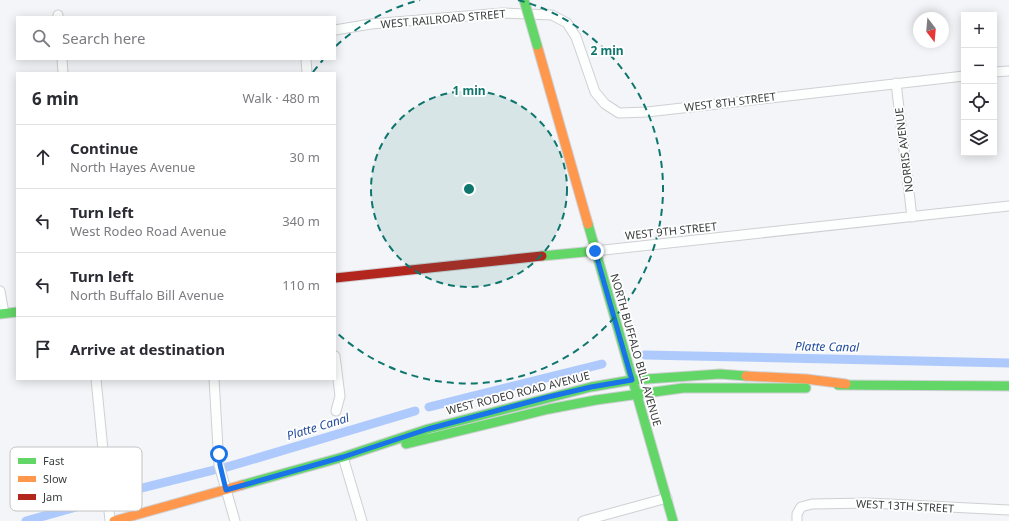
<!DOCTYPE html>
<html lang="en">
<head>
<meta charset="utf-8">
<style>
  body { margin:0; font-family:"Noto Sans",sans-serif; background:#f7f7f7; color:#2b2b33 }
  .controls { position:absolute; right:12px; top:12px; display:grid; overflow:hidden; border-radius:0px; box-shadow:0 2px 10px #0003 }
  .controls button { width:36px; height:36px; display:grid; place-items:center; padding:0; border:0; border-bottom:1px solid #e1e1e2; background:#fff; color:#2b2b33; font:20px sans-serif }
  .compass { position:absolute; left:913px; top:12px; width:36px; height:36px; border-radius:50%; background:#fff; box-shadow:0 2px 10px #0003; rotate:164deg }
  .stop { position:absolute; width:12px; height:12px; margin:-9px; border:3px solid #1a73e8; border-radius:50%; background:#fff }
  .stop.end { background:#1a73e8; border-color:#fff; box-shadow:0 1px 4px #0008 }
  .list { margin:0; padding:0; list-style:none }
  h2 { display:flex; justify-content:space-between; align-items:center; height:52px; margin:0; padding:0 16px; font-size:17px }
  h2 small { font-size:13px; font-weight:400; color:#7c7c81 }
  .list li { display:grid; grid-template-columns:26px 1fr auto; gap:12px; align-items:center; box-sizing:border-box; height:64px; padding:0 16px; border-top:1px solid #e1e1e2 }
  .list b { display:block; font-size:15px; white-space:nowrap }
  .list p { margin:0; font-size:13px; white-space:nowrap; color:#7c7c81 }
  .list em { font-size:13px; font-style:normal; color:#7c7c81 }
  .icon { flex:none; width:22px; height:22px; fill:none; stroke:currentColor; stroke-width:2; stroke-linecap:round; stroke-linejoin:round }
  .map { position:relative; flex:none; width:1009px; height:521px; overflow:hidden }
  .search { position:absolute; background:#fff; box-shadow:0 2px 10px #0003; left:16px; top:16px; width:320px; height:44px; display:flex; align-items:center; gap:10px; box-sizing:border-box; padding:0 14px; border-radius:0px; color:#7c7c81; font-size:15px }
  .panel { position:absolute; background:#fff; box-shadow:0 2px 10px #0003; left:16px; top:72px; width:320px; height:308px; border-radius:0px }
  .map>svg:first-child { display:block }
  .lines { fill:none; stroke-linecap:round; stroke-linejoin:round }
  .canal { stroke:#aecafc; stroke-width:9 }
  .street-casing { stroke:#cfd0d3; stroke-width:11 }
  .fast-casing { stroke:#cfd0d3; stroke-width:11 }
  .slow-casing { stroke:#cfd0d3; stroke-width:11 }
  .jam-casing { stroke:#cfd0d3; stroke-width:11 }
  .street { stroke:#fdfefe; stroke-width:9 }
  .fast { stroke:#63d668; stroke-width:9 }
  .slow { stroke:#ff974d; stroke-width:9 }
  .jam { stroke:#b3261e; stroke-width:9 }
  .fast-bridge-casing { stroke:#cfd0d3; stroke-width:11; stroke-linecap:butt }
  .fast-bridge { stroke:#63d668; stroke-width:9 }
  .route { stroke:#1a73e8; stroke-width:5 }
  .ring { fill:none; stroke:#0f766e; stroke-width:2; stroke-dasharray:7 5 }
  .labels { text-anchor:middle; stroke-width:3.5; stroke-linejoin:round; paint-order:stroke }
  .street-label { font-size:11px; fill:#3a3c3d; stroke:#fff }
  .water-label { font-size:12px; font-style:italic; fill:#224c9d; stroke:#fff }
  .key { fill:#fff; stroke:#c4c4c5; stroke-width:1 }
  .key-label { font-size:11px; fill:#3a3c3d }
  .centre { fill:#0f766e; stroke:#fff; stroke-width:2 }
  .ring-label { font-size:12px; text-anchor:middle; font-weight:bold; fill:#0f766e; stroke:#fff; stroke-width:3.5; stroke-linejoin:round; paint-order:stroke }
</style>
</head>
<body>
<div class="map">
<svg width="1009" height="521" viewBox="0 0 1009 521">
  <rect width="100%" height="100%" fill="#f3f5f8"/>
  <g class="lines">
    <path class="canal" d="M645,355L1009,363
      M429,407L602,364
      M227,467L415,411
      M114,495L214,470
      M26,521L101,500"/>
    <g class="street-casing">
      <path id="street" d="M58,15V17
        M335,30L371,24L502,13L552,15L567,23L576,37L595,92L605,104L619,113L647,112L964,76
        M62,59L63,73
        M306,59L307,73
        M994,72L1009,71
        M896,83L912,217
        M595,251L1009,206
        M0,291L4,313
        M335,356L340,396L336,411
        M96,379L110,521
        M214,379L219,465L235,521
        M343,457L362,521
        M583,521L667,498
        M797,521V514L801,507L812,504L869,503L1009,510"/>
    </g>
    <g class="fast-casing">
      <path id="fast" d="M588,224L673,521
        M542,256L595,251
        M0,314L17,312
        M838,385L1009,386
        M406,444L549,409L596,400L683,388H806
        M242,485L343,457L428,429L591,387L632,380L720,374L746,376"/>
    </g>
    <g class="slow-casing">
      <path id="slow" d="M537,45L588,224
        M746,376L806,379L846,384
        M114,521L242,485"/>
    </g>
    <g class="jam-casing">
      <path id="jam" d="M335,278L542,256"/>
    </g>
    <use href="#street" class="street"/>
    <use href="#fast" class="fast"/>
    <use href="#slow" class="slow"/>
    <use href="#jam" class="jam"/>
    <g class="fast-bridge-casing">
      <path id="fast-bridge" d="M524,0L537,45"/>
    </g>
    <use href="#fast-bridge" class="fast-bridge"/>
  </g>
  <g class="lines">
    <path class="route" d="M219,454L220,465L226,490L343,457L428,429L548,397L591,387L632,380L595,251"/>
  </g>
  <circle cx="469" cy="189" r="98" fill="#0f766e" fill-opacity=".12"/>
  <g class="ring">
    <circle cx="469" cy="189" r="98"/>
    <path d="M313 72A195 195 0 0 1 323 60M336 46A195 195 0 0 1 420 0M518 0A195 195 0 1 1 336 332"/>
  </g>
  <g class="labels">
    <g class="street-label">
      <text transform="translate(443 19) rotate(-5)" y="4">WEST RAILROAD STREET</text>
      <text transform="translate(730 102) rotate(-7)" y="4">WEST 8TH STREET</text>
      <text transform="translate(904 150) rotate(-97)" y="4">NORRIS AVENUE</text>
      <text transform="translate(671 231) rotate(-6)" y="4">WEST 9TH STREET</text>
      <text transform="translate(636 350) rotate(74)" y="4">NORTH BUFFALO BILL AVENUE</text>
      <text transform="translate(518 393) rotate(-14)" y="4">WEST RODEO ROAD AVENUE</text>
      <text transform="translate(905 506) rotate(3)" y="4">WEST 13TH STREET</text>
    </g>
    <g class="water-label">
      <text transform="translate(827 347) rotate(1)" y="4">Platte Canal</text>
      <text transform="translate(318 427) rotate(-17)" y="4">Platte Canal</text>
    </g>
  </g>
  <rect x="10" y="447" width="132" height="64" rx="6" class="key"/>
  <rect x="18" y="458" width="18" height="6" fill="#63d668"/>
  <rect x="18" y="476" width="18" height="6" fill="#ff974d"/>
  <rect x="18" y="494" width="18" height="6" fill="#b3261e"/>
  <g class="key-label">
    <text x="43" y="465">Fast</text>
    <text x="43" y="483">Slow</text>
    <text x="43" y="501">Jam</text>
  </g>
  <circle cx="469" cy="189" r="6" class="centre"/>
  <g class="ring-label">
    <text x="607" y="55">2 min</text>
    <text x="469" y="95">1 min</text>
  </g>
</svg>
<div class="controls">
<button>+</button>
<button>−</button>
<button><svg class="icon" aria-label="locate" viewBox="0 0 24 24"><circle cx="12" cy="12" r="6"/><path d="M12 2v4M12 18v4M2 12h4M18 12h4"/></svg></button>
<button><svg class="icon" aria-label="layers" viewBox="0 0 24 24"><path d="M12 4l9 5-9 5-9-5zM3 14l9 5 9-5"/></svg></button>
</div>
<svg class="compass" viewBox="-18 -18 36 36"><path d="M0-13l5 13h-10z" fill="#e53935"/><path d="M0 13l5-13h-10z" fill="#7c7c81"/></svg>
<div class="stop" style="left:219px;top:454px"></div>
<div class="stop end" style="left:595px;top:251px"></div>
<div class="search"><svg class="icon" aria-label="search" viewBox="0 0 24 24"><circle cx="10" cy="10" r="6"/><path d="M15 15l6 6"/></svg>Search here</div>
<section class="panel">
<h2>6 min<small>Walk · 480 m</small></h2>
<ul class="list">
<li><svg class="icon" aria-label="ahead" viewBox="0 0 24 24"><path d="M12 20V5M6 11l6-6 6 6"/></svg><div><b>Continue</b><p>North Hayes Avenue</p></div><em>30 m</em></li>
<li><svg class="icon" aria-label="left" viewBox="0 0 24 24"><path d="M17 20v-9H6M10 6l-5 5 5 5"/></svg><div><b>Turn left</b><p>West Rodeo Road Avenue</p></div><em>340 m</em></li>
<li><svg class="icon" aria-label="left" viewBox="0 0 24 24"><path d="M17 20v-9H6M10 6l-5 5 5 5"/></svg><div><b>Turn left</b><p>North Buffalo Bill Avenue</p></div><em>110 m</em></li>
<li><svg class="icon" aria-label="arrive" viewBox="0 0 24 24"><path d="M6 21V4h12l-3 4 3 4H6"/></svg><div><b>Arrive at destination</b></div></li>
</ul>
</section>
</div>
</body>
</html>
